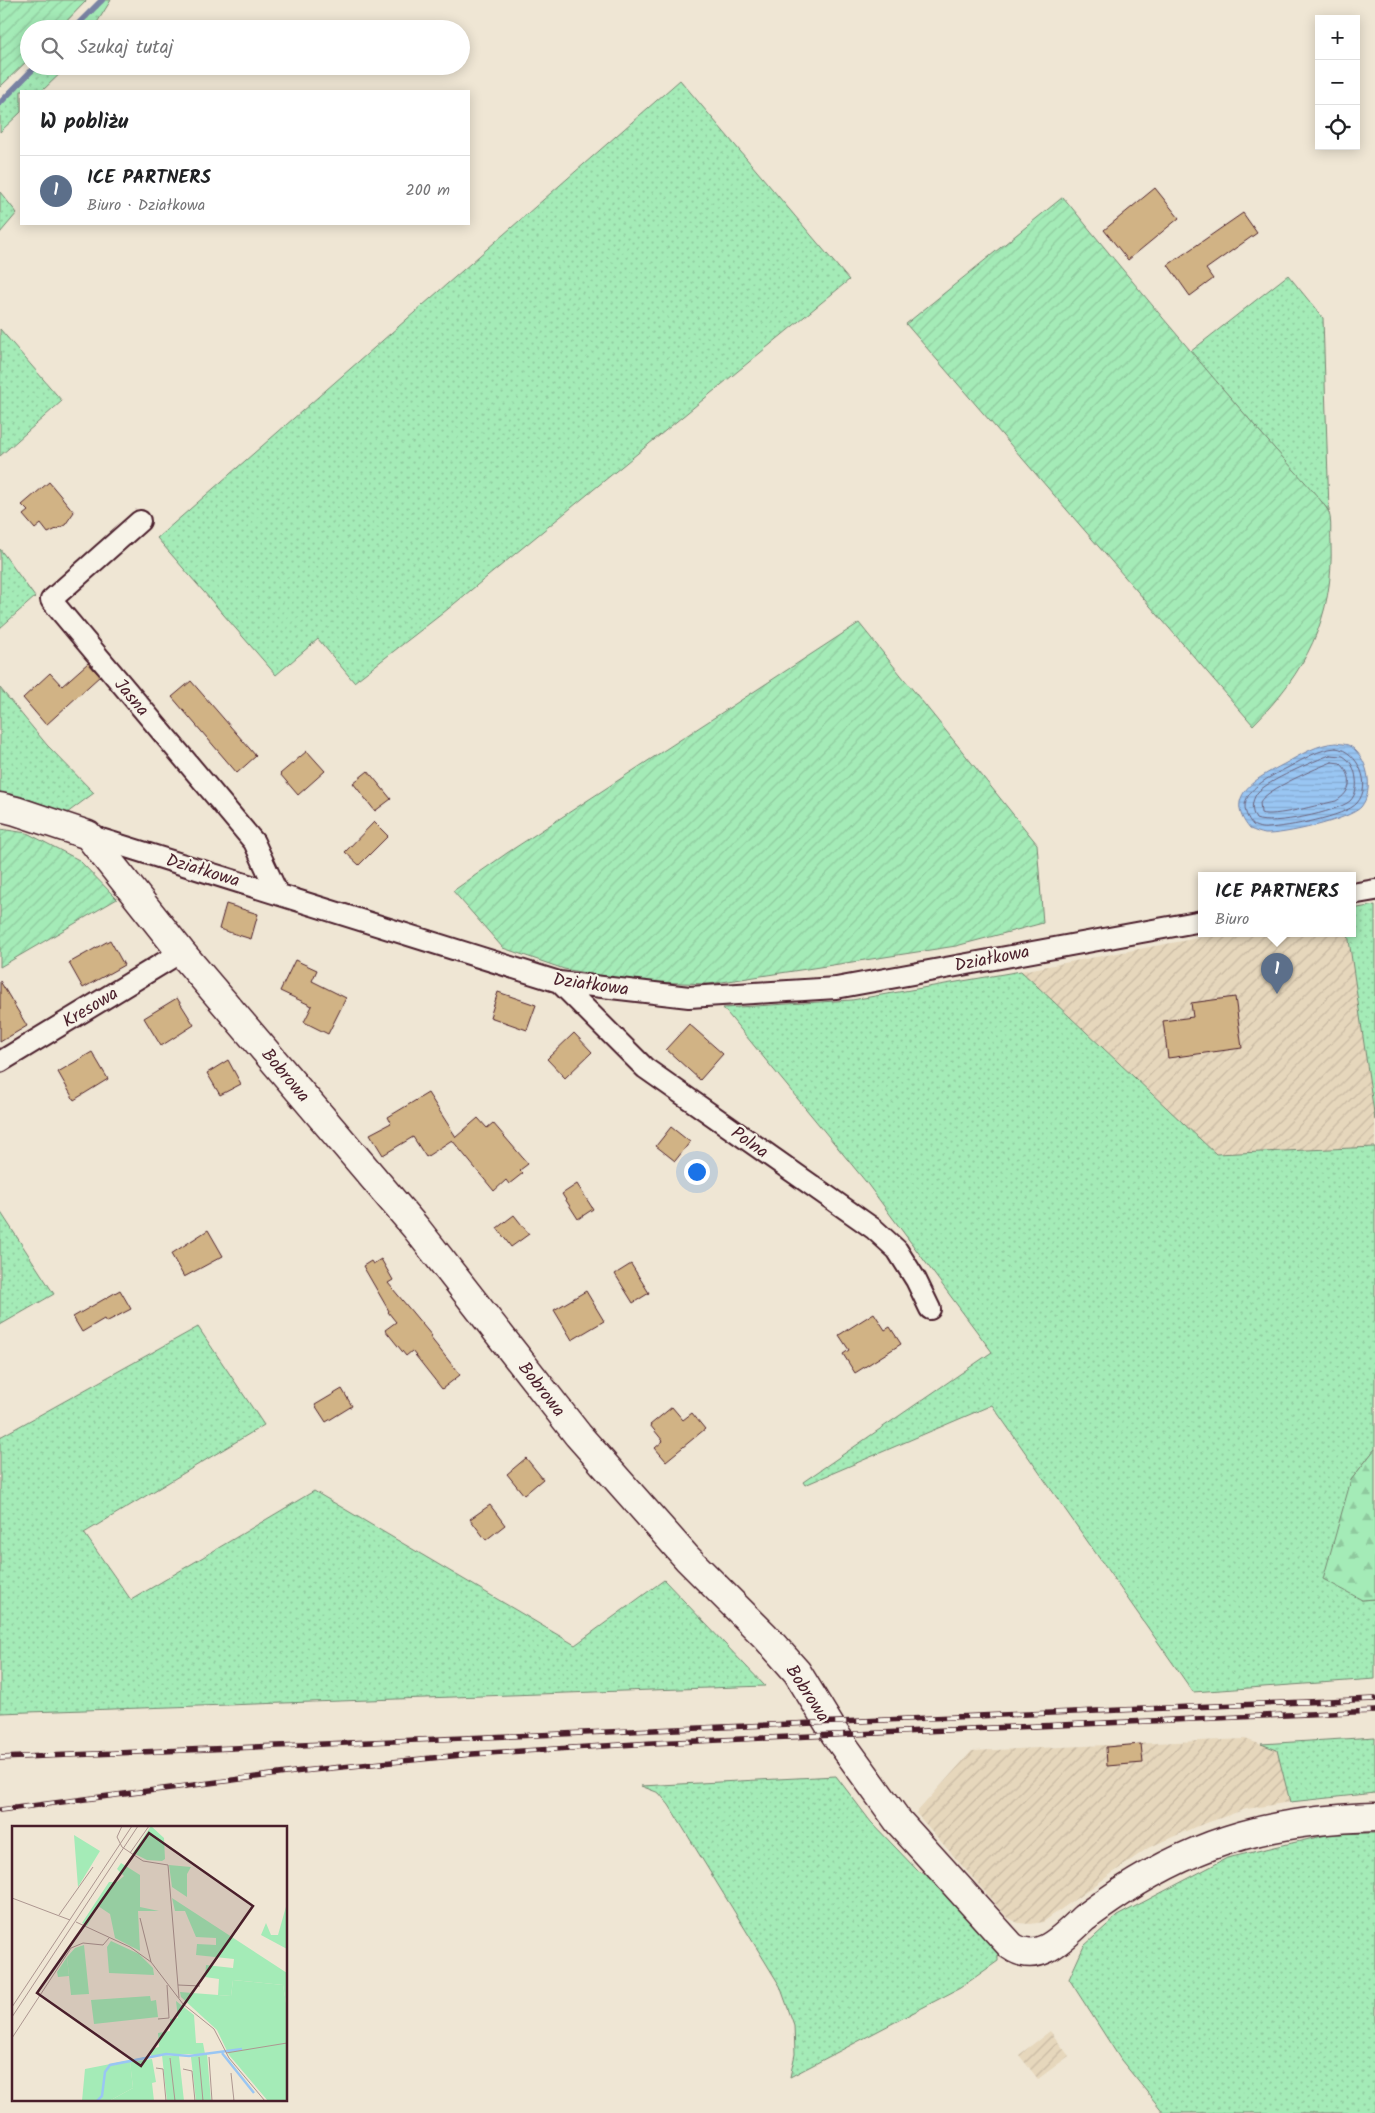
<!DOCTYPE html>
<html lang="pl">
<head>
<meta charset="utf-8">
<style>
  body { margin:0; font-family:Kalam,sans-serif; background:#f6f6f6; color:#202124 }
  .controls { position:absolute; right:15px; top:15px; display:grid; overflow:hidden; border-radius:0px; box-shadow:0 2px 12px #0003 }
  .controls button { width:45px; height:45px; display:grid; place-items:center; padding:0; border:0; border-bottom:1px solid #e0e0e0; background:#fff; color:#202124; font:25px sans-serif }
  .you { position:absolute; left:696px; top:1171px; width:18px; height:18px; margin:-12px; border:4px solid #fff; border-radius:50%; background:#1a73e8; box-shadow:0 0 0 8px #1a73e833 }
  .badge { display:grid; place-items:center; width:32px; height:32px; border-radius:50%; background:#4a1f2b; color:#fff; font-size:16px; font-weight:700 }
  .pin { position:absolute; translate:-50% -41px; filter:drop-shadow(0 1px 2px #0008) }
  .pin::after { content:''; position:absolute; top:26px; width:18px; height:15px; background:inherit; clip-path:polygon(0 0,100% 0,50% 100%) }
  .popup { position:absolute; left:1198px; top:872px; width:158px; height:65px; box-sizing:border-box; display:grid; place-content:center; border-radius:0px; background:#fff; filter:drop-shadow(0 1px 4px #0005); font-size:16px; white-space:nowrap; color:#757577 }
  .popup b { font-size:19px; color:#202124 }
  .popup::after { content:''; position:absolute; left:50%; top:100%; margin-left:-10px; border:10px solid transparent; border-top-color:#fff }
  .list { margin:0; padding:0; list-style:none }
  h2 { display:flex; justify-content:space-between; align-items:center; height:65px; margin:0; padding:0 20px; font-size:21px }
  h2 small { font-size:16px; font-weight:400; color:#757577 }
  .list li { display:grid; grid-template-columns:32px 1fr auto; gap:15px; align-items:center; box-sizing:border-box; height:70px; padding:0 20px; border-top:1px solid #e0e0e0 }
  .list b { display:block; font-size:19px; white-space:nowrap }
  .list p { margin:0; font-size:16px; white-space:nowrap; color:#757577 }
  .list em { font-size:16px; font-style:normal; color:#757577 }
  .icon { flex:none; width:28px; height:28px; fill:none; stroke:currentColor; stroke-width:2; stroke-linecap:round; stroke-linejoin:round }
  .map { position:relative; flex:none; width:1375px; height:2113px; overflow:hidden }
  .search { position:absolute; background:#fff; box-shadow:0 2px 12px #0003; left:20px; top:20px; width:450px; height:55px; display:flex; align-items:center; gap:12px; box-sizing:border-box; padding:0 18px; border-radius:28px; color:#757577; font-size:19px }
  .panel { position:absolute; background:#fff; box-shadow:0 2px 12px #0003; left:20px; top:90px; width:450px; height:135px; border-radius:0px }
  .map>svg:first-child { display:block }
  .industrial { fill:url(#industrial-furrows) }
  .grass { fill:url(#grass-dots); stroke:#778571 }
  .forest { fill:url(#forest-firs); stroke:#778571 }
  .garden { fill:url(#garden-furrows); stroke:#778571 }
  .water { fill:url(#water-rules); stroke:#7983a3 }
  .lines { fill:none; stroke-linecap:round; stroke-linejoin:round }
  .shore { stroke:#6a627b; stroke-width:1 }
  .stream { stroke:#7983a3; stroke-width:6 }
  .building { fill:#d1b385; stroke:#4a1f2b }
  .street-casing { stroke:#4a1f2b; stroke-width:24 }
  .secondary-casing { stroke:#4a1f2b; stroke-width:31 }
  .street { stroke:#f7f3e8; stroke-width:20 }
  .secondary { stroke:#f7f3e8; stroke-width:28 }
  .rail-casing { stroke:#4a1f2b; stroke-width:5.5 }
  .rail { stroke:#f7f3e8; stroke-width:4; stroke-dasharray:11; stroke-linecap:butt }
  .labels { text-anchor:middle; stroke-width:4.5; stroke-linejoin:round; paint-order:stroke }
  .street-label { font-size:18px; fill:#4a1f2b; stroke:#f7f3e8 }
  .inset-river { fill:none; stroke:#99c6f3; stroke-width:2.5 }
  .inset-road { fill:none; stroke:#ad9690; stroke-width:1 }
  .view { fill:#4a1f2b; fill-opacity:0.15; stroke:#4a1f2b; stroke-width:2.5 }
  .inset-edge { fill:none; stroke:#4a1f2b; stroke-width:2.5 }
</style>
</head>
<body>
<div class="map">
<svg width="1375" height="2113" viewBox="0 0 1375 2113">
  <defs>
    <pattern id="industrial-furrows" width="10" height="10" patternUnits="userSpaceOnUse" patternTransform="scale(1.25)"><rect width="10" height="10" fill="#e6d7bc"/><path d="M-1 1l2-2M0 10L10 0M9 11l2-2" fill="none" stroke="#c7b8a2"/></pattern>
    <pattern id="grass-dots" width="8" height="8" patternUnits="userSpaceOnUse" patternTransform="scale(1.25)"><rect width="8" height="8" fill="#a4ebb7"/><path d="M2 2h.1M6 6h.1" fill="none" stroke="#8fc99e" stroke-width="1.8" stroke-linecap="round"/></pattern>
    <pattern id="forest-firs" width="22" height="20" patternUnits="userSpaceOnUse" patternTransform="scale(1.25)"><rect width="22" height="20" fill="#a4ebb7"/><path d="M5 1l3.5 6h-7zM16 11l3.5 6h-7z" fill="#8fc99e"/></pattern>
    <pattern id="garden-furrows" width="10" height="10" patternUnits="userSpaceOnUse" patternTransform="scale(1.25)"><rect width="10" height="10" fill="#a4ebb7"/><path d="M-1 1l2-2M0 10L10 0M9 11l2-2" fill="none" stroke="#8fc99e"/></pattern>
    <pattern id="water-rules" width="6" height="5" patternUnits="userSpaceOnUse" patternTransform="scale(1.25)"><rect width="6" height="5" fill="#99c6f3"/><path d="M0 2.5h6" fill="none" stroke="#85aad0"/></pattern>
  </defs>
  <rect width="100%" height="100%" fill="#efe6d4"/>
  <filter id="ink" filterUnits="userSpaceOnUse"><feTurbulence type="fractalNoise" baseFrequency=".02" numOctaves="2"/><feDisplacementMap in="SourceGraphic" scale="10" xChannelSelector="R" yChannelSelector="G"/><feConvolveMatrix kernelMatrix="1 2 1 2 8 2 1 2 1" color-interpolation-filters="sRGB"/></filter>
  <g filter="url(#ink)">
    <path class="industrial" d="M1225,933H1348L1375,1120V1147L1216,1154L1021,971Z
      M1245,1739L1277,1750L1290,1802L1246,1809L1195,1827L1148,1848L1043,1922L1031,1924L1018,1923L1007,1917L916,1813L972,1751Z
      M1050,2031L1069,2056L1038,2079L1019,2055Z"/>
    <path class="grass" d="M102,0H111L93,29H73Z
      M36,66H68L42,91H21V112L0,132V103Z
      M680,80L849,280L443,613L354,682L318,639L276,675L157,538Z
      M0,192L17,213L0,233Z
      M1288,275L1323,318L1329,511L1190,352Z
      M0,329L62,401L0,456Z
      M0,549L35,597L0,628Z
      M0,688L47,745L94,793L67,813L20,796L0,792Z
      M1375,905V1120L1348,933H1352V909Z
      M1021,971L1216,1154L1375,1147V1449L1351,1480L1361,1600L1375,1599V1679L1193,1692L992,1405L805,1485L803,1482L992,1352L866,1182L723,1008L852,1000Z
      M0,1211L54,1294L0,1325Z
      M198,1327L264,1425L84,1533L131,1600L314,1491L575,1645L664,1580L765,1686L0,1713V1437Z
      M1375,1737V1793L1290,1802L1277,1750L1261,1744Z
      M836,1776L871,1822L917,1870L935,1880L988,1940L998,1953V1961L960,1988L790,2077L795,2054L794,2025L780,1986L669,1805L659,1793L641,1786Z
      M1375,1833V2113H1164L1121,2060L1069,1979L1084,1946L1117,1916L1227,1858L1331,1834Z"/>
    <path class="forest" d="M1375,1449V1599L1362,1600L1323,1579L1351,1480Z"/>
    <path class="garden" d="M0,0H87L59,29H29V59L0,87Z
      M1063,197C1130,279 1198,361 1268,441C1277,452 1327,504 1329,513C1332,522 1330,534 1331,543C1334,618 1305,673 1253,725L906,324Z
      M859,623L1037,844L1043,923L956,946L709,984L629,981L564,969L503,948L453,891L507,853Z
      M0,829L27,833L79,860L117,899L0,967Z"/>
    <path class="water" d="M1336,743C1340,744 1345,744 1348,745C1368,755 1375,790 1361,807C1349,820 1283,835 1265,834C1260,833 1255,831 1250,829C1221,794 1260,777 1286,763C1302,754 1318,744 1336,743Z"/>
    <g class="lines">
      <path class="shore" d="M1336,748C1358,751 1373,785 1357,803C1345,817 1287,827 1268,828C1262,829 1257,827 1253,825C1228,795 1268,778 1289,767C1304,759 1319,749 1336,748Z
        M1330,755L1343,756C1351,761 1355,769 1356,779C1357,786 1356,795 1350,801C1337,812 1272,826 1256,819C1251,811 1251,802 1257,793C1267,781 1314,761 1330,755Z
        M1332,762L1340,763C1354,776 1352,792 1336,801C1321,804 1273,818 1261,813L1260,802C1267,789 1317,768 1332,762Z"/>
      <path class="stream" d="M73,29L102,0
        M0,103L36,66"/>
    </g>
    <path class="building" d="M1155,188L1179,218L1128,260L1104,230Z
      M1243,213L1257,233L1206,269L1213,279L1190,296L1168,265Z
      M49,482L74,512L65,525L48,533L41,524L35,529L23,515L28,511L22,505Z
      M88,663L100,676L46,725L23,698L50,673L62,686Z
      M191,681L256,756L237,773L172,697Z
      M307,751L325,771L298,795L280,774Z
      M368,771L391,799L375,811L353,783Z
      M374,822L388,836L359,865L345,852Z
      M226,904L258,914L251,939L219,929Z
      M110,940L124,965L83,988L69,963Z
      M295,960L317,970L312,981L346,998L328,1034L304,1022L312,1006L280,991Z
      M0,981L27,1026L0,1042Z
      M498,992L536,1005L527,1030L490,1017Z
      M1235,997L1242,1048L1168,1058L1163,1021L1193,1017L1191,1003Z
      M177,998L194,1025L161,1046L144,1018Z
      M689,1024L723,1054L700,1080L666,1049Z
      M574,1033L592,1052L565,1078L547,1059Z
      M92,1052L108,1079L74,1100L58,1072Z
      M228,1060L241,1084L220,1095L207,1073Z
      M428,1093L456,1137L478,1118L487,1128L493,1123L528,1164L520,1170L523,1173L509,1184L506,1180L494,1191L452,1140L426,1157L413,1137L383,1155L370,1134L391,1123L388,1117Z
      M671,1127L690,1142L675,1161L656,1146Z
      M577,1184L593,1209L578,1219L562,1194Z
      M514,1215L529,1234L511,1247L497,1228Z
      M208,1230L223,1256L184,1277L171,1254Z
      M381,1259L393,1280L388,1283L432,1336L430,1337L460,1375L442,1389L412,1351L406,1356L385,1330L396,1322L388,1312L389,1311L363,1266L371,1261L373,1264Z
      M631,1264L649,1293L633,1303L615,1274Z
      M120,1290L131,1309L106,1322L104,1319L82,1332L73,1317Z
      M586,1291L604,1321L572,1340L554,1310Z
      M874,1313L885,1330L890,1327L901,1344L855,1373L843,1354L849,1350L839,1335Z
      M342,1389L352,1406L326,1422L315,1405Z
      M672,1407L683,1420L692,1413L705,1429L666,1461L655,1448L663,1441L650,1425Z
      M526,1458L543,1479L524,1495L507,1474Z
      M490,1505L505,1525L486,1540L470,1519Z
      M1141,1744L1143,1763L1107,1766L1106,1747Z"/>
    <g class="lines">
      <g class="street-casing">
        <path id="street" d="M140,521L51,600L254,842L277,892
          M88,835L559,982L689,997L836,988L1202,921
          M1352,894L1375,890
          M559,982L645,1068L874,1229L897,1250L916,1280L930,1309
          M0,1062L181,952"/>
      </g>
      <g class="secondary-casing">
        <path id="secondary" d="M0,807L16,811L88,835L181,952L416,1228L578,1435L687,1558L765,1636L797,1672L835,1734L898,1821L1011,1946C1039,1966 1064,1936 1084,1918C1096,1909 1109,1900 1121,1892C1203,1838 1278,1820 1375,1817"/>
      </g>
      <use href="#street" class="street"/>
      <use href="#secondary" class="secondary"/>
      <g class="rail-casing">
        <path id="rail" d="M0,1758L1375,1699
          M0,1810L302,1771L472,1754L653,1743L1375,1711"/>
      </g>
      <use href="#rail" class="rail"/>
    </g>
  </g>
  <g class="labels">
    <g class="street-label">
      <text transform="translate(132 697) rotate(50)" y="6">Jasna</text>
      <text transform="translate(203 870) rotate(17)" y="6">Działkowa</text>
      <text transform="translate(992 958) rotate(-11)" y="6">Działkowa</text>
      <text transform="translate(591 984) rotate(8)" y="6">Działkowa</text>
      <text transform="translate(90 1007) rotate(-31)" y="6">Kresowa</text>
      <text transform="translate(286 1075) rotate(50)" y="6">Bobrowa</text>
      <text transform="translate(750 1142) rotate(35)" y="6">Polna</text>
      <text transform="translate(542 1389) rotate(52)" y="6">Bobrowa</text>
      <text transform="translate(808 1693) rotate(57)" y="6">Bobrowa</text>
    </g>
  </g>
  <g transform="translate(12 1826)">
    <rect width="275" height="275" fill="#efe6d4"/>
    <path d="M139,0L152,12L153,33L150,35L135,34L121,27ZM62,9L88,25L66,61ZM109,37L128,49V81L147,85H126L128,125L103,112L98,88L86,80L75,100L70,97L97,56H105L112,50L105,43ZM157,39L179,41L175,48V71L160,61ZM160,72L275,147V183L271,159L221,154L219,170L206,169L207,153L193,151L194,139L221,142L222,133L184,129L185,118L204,119V112L184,111L173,85H163ZM275,77V123L249,109L254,97L259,109H266ZM55,131L57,150L46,151L45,146ZM138,170L139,175L144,174L146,191L82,198L79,174ZM164,175L182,189L184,217H191L193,228H154L118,235L121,262L97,275H70L73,243L139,230V223L147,221L146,207L158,205V193L166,192Z" fill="#a4ebb7"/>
    <path d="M99,115L127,128L141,142L142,149L97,147L95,121ZM72,119L77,168L59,169L55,131L63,122ZM221,154L271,159L275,183V275H256L217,229L205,204L169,171L168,166L219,170ZM195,228L199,275H184L179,231ZM150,229L167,230L172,275H155ZM140,233L144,256L140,257L142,275H97L121,262L118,236Z" fill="#a4ebb7"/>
    <path class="inset-river" d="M210,227L242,267M85,275L90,270L93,246L98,239L154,228L177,230L230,223"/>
    <path class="inset-road" d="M110,0L105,11L110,21L131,35L156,39L167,172M118,27L137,0M0,72L58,94M47,89L81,41M128,92L139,136M64,96L118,121L139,136L171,178L202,203L217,232L253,275M166,159L188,160M0,181L120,0M0,191L126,0M146,193L157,192L155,159M0,212L59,122L71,117L91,119L97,112M214,227L275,217M187,231L191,275M197,231L200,275M158,232L163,275M144,242L151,243L154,275M171,243L180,245L183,275M219,247L222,275"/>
    <path class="view" d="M137,7L241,80L129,240L25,167Z"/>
    <rect width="275" height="275" class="inset-edge"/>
  </g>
</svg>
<div class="controls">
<button>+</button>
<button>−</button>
<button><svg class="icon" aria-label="locate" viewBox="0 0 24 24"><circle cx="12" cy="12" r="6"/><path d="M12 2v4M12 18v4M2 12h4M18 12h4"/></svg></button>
</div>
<div class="you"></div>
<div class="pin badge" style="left:1277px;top:994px;background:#5c6f8a">1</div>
<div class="popup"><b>ICE PARTNERS</b>Biuro</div>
<div class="search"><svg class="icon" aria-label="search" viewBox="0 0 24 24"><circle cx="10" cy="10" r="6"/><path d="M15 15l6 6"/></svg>Szukaj tutaj</div>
<section class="panel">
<h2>W pobliżu<small></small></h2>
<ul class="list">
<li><span class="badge" style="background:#5c6f8a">1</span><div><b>ICE PARTNERS</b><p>Biuro · Działkowa</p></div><em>200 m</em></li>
</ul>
</section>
</div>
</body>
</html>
